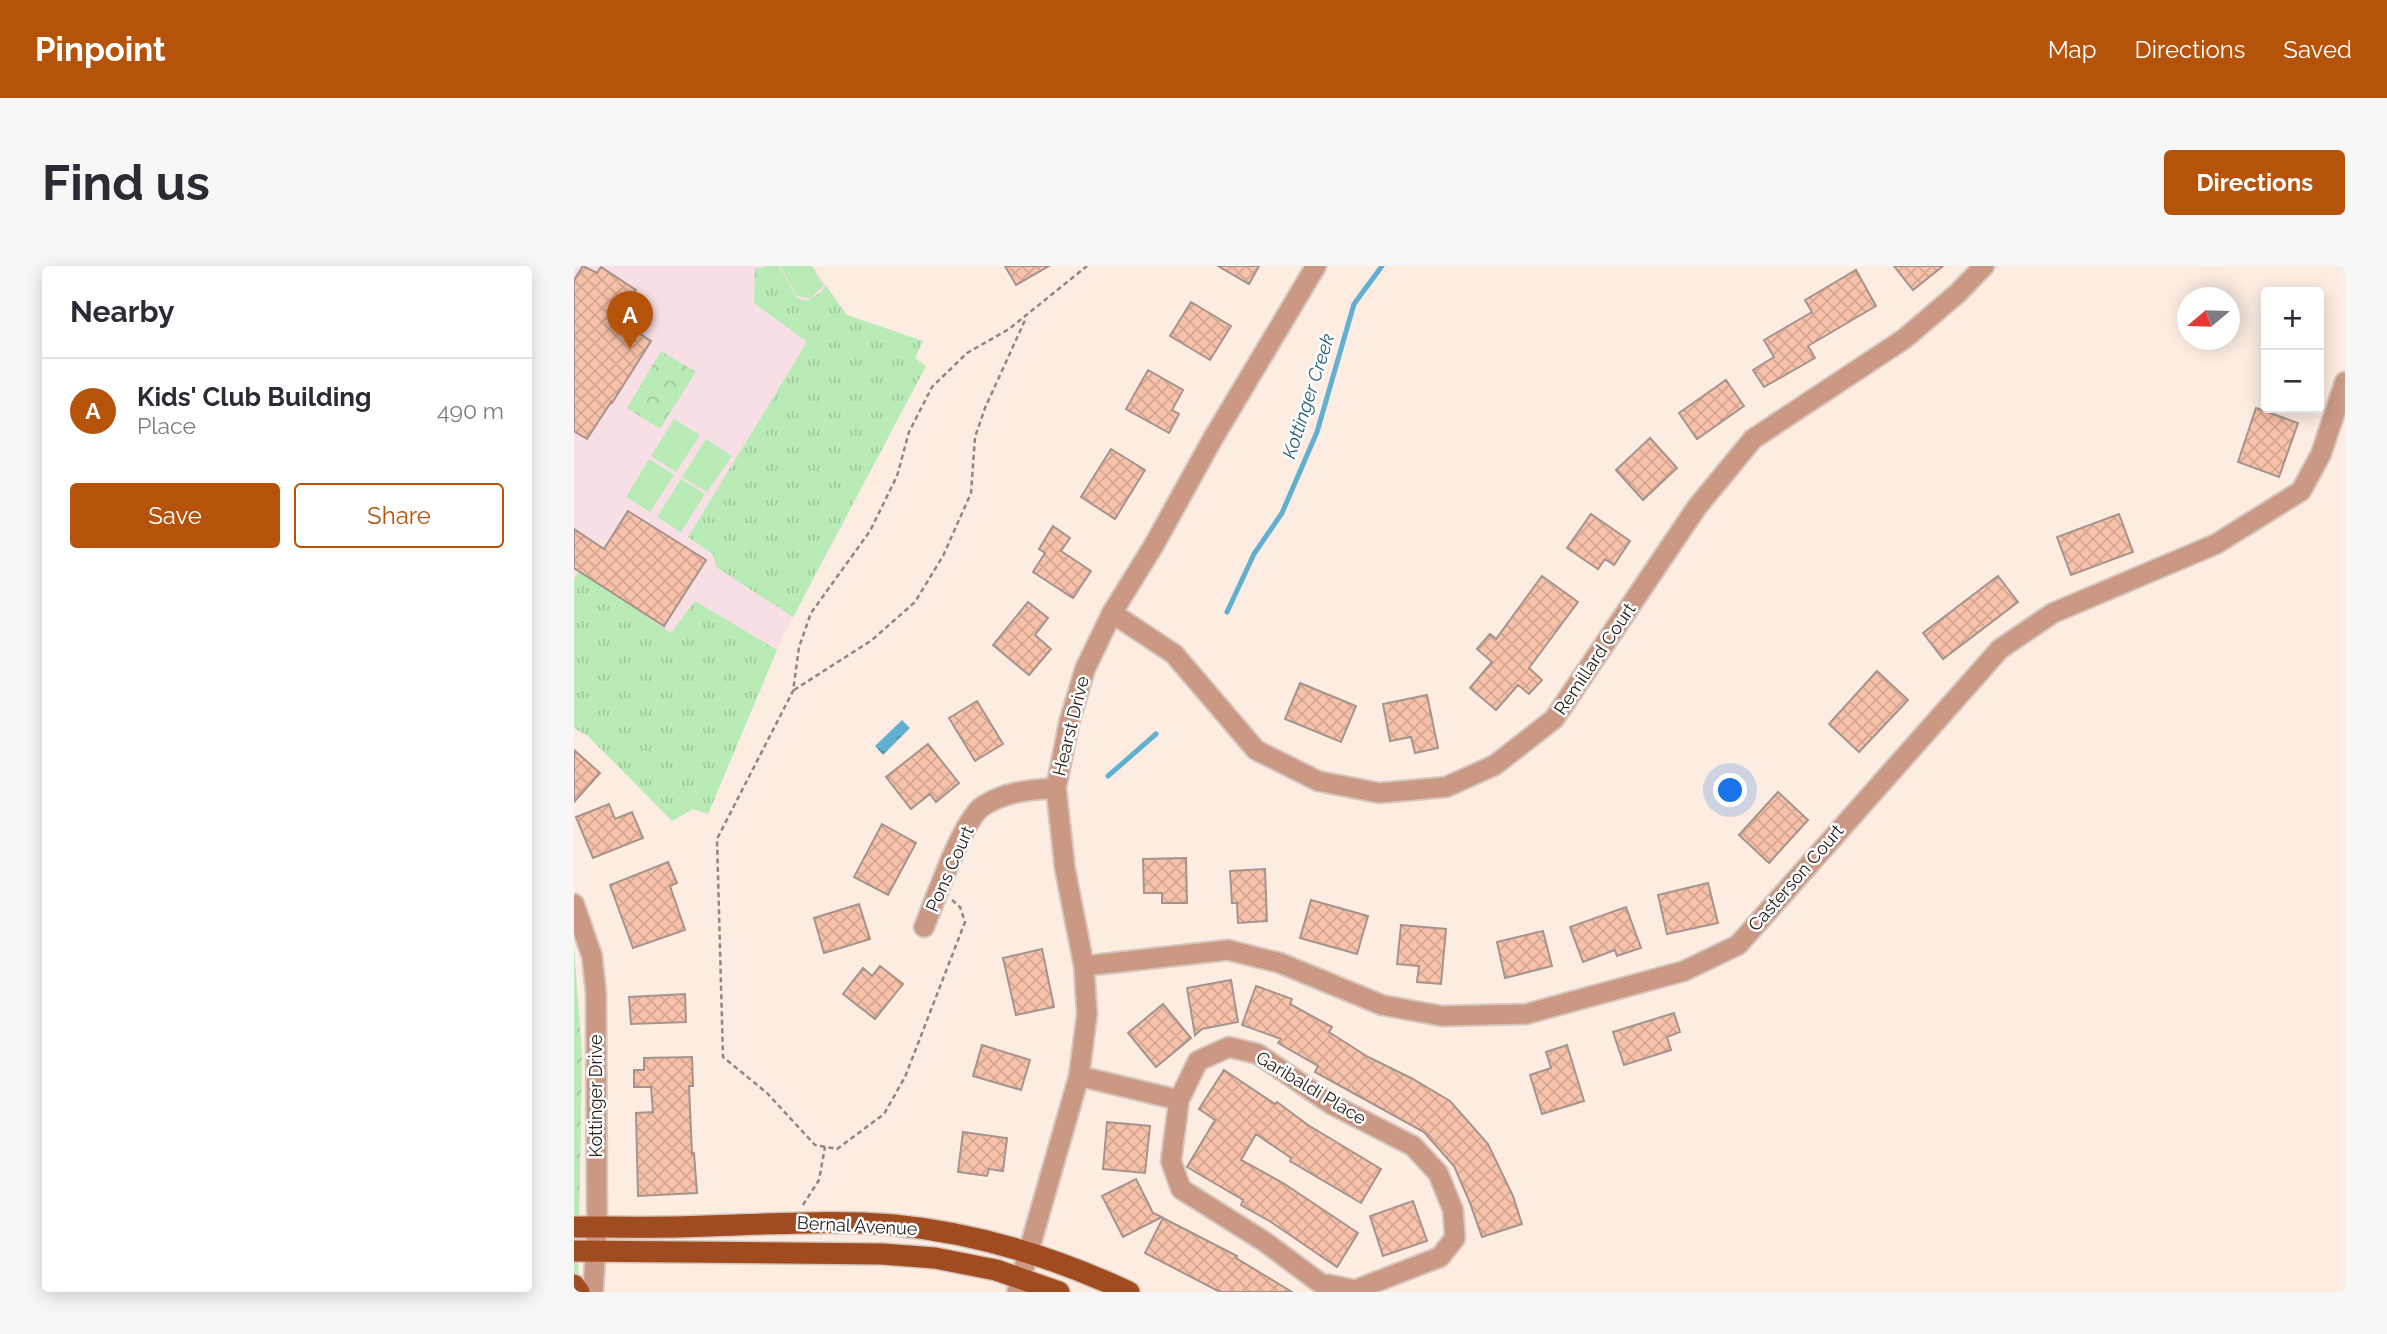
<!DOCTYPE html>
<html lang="en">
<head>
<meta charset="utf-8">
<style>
  body { margin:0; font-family:Raleway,sans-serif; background:#f7f7f7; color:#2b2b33 }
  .controls { position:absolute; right:21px; top:21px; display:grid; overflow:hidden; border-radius:7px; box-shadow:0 4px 18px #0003 }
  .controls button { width:63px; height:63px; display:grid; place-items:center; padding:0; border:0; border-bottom:2px solid #e1e1e2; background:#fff; color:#2b2b33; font:35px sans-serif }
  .compass { position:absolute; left:1603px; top:21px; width:63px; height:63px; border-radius:50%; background:#fff; box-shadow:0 4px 18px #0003; rotate:251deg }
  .you { position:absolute; left:1157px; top:525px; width:24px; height:24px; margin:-18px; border:5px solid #fff; border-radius:50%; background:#1a73e8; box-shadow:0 0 0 10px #1a73e833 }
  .badge { display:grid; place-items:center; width:46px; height:46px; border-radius:50%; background:#b45309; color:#fff; font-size:23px; font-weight:700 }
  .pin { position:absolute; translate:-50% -58px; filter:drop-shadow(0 2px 4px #0008) }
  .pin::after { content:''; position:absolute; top:37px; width:24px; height:21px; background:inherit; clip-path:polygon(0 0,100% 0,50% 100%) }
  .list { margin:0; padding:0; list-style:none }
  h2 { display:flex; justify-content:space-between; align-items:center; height:91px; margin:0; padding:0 28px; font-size:30px }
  h2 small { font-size:23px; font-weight:400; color:#7c7c81 }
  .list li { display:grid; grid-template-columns:46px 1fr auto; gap:21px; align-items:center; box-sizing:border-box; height:105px; padding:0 28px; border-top:2px solid #e1e1e2 }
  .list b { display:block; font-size:26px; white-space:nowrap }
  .list p { margin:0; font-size:23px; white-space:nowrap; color:#7c7c81 }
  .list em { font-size:23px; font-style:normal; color:#7c7c81 }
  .actions { display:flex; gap:14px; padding:21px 28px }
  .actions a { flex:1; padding:16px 0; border:2px solid #b45309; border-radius:7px; text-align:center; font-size:24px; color:#b45309 }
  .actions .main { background:#b45309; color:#fff }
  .map { position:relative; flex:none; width:1771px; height:1026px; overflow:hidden; border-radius:7px }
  header { display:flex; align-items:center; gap:42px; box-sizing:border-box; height:98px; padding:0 35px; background:#b45309; color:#fff }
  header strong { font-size:33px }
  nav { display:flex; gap:38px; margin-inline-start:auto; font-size:24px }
  .intro { display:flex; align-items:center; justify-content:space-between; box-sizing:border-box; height:168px; padding:0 42px }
  h1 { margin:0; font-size:49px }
  .button { padding:18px 32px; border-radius:7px; background:#b45309; color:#fff; font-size:24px; font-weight:700 }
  main { display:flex; gap:42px; padding:0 42px }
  aside { flex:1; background:#fff; border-radius:7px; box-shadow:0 4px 18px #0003 }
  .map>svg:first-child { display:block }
  .education { fill:#f8dee5 }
  .grass { fill:url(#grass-tufts) }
  .park { fill:url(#park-crowns) }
  .garden { fill:#b9ebb7 }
  .water { fill:url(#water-ripples) }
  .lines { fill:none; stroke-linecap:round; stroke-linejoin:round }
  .stream { stroke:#62b0cf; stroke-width:5 }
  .building { fill:url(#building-cross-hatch); stroke:#a5948d; stroke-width:2 }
  .minor-casing { stroke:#d6c7be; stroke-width:23 }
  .major-casing { stroke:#d6c7be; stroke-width:24 }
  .path { stroke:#91867f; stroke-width:2.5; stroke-dasharray:5 3.5; stroke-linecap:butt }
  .minor { stroke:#ca9883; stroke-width:19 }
  .major { stroke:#a14c20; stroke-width:21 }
  .labels { text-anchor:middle; stroke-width:5; stroke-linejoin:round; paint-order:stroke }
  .street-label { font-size:18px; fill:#27211d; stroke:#fdfdfd }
  .water-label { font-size:19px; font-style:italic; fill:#225f75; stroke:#fdfdfd }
</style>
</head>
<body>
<header>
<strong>Pinpoint</strong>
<nav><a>Map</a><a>Directions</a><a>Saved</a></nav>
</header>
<div class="intro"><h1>Find us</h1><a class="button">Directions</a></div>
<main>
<aside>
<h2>Nearby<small></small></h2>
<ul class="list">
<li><span class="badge">A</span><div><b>Kids' Club Building</b><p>Place</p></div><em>490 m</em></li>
</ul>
<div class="actions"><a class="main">Save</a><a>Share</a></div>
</aside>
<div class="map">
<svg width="1771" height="1026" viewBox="0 0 1771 1026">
  <defs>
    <pattern id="grass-tufts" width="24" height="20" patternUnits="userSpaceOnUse" patternTransform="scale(1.75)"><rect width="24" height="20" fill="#b9ebb7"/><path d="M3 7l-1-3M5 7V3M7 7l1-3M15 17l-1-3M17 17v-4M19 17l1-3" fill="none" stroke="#9fc99d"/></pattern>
    <pattern id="park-crowns" width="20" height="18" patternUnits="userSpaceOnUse" patternTransform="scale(1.75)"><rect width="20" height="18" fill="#b9ebb7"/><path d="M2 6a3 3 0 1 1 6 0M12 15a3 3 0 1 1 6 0" fill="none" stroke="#9fc99d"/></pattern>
    <pattern id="water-ripples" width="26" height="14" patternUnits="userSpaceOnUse" patternTransform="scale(1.75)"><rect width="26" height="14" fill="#62b0cf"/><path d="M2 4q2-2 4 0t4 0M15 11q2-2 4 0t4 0" fill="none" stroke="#518fa7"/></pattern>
    <pattern id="building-cross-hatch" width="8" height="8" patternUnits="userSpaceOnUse" patternTransform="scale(1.75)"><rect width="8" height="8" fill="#f8c1a9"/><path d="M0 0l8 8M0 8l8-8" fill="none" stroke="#d5a691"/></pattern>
  </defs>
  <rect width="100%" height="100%" fill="#fcece1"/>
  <path class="education" d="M0,0H239L273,49L349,75L341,92L352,100L207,374L134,548L119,543L98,555L14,470L0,462Z"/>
  <path class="grass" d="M194,0H205L223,32L232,35L246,27L252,20L273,49L349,75L341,92L352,100L219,351L142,301L139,288L114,271L233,76L180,37L181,3Z
    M5,305L97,367L121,335L203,384L134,548L119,543L98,555L14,470L0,462V313Z"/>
  <path class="park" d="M87,85L122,106L86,163L53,142Z
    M0,681L8,787L4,1026H0Z"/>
  <path class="garden" d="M206,0H238L250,20L236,32L223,30Z
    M100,153L126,169L102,206L77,190Z
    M132,173L158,190L133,226L108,211Z
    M75,193L100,209L76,246L52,231Z
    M107,213L131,228L107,266L83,251Z"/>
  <path class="water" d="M328,454L336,462L309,489L301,480Z"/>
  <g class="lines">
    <path class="stream" d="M653,346L680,288L708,247L743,166L780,38L808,0
      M534,510L582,468"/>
  </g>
  <path class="building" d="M9,0L23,7L27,1L62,24L58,29L66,34L51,58L77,75L38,137L37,136L13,173L0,165V14Z
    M431,0H475L442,19Z
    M644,0H685L675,18Z
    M1320,0H1369L1339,24Z
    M1282,4L1302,40L1234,80L1241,92L1190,121L1179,104L1200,91L1190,74L1238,46L1231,34Z
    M617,36L657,60L636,94L596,70Z
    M574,104L609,124L598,144L605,148L595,167L552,143Z
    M1152,114L1170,140L1123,173L1105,147Z
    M1682,142L1724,157L1705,211L1664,196Z
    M1076,172L1103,202L1069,234L1042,204Z
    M537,183L571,204L541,253L507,231Z
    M54,245L132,294L90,360L0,302V263L30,283Z
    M1017,248L1056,275L1040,299L1031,293L1024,303L993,282Z
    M1545,248L1559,286L1497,309L1483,271Z
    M479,260L496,272L487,285L517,305L499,332L459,306L471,287L465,283Z
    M968,310L1004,336L955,402L968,414L955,428L944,419L922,444L896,422L918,396L903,383L916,368L922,373Z
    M1424,310L1444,336L1369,393L1349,367Z
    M454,336L474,352L461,369L477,383L455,409L419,379Z
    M1303,405L1334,434L1285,486L1255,458Z
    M726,417L782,440L767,476L711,453Z
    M853,429L864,482L841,487L837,471L816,475L809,438Z
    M403,435L429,478L401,495L375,452Z
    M354,478L385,517L362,536L356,528L337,543L312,511Z
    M0,484L26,507L0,536Z
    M1204,526L1234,554L1195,597L1165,569Z
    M35,538L41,553L58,546L69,572L19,592L2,551Z
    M308,558L342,577L314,629L280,611Z
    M612,592L613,637H588V627H570L569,593Z
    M94,596L103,617L96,620L111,664L59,682L36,619Z
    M691,603L693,655L664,657L663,637H658L656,605Z
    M1134,617L1144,657L1093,668L1084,629Z
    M737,634L794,650L783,688L726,672Z
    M285,638L296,673L250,687L240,652Z
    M1052,641L1067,682L1043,690L1041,684L1009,696L996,661Z
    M827,659L872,663L867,718L843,716L845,700L823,698Z
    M969,665L978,700L931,712L923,676Z
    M468,683L480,741L442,749L429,692Z
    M306,700L329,718L301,753L269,728L289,702L298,710Z
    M657,714L664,756L628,763L621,769L613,722Z
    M682,720L718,733L716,738L758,761L755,766L794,791L837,812L876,835L914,878L939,930L948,958L908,971L896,937L880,900L850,866L741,806L744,800L704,777L707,773L668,759Z
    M111,728L112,756L57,758L55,731Z
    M589,738L617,772L582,801L554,767Z
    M1100,747L1106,766L1093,771L1097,784L1050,799L1039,766Z
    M408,779L456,794L447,824L399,810Z
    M993,779L1010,835L968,848L956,809L977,802L972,786Z
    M118,791L119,820H115L118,888L120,887L123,927L64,930L62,847L79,846L77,821H60V804H70V792Z
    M650,804L701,838L703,836L734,859L807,903L787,937L716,895L717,892L682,868L667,894L709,917L784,967L763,1001L697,956L667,939L669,934L613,901L641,854L625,843Z
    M533,856L576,860L571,907L529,903Z
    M389,866L433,872L429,905L415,903L413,910L384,906Z
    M562,913L579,947L588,951L549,971L528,930Z
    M839,935L853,975L809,990L796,950Z
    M589,952L663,990L662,992L718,1026H646L571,987Z"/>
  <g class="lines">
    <g class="minor-casing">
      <path id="minor" d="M538,347L600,388L682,484L744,515L805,527L872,521L921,499L980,453L1123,241L1179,173L1330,73L1384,27L1410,0
        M0,638L18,690L22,727L23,961L19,1026
        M350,661C361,635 388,554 409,540C432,525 456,524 482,522
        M510,700L654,684L706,697L808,739L868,750L952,748L1110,705L1164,679L1426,383L1479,347L1642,278L1727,225L1747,188L1771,116
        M655,781L684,788L757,838L839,880L864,907L879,944L881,972L866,991L781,1024L746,1017L691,976L607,923L597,895L605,834L624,795Z
        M505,810L605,834
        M443,1026L505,810L513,748L510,700L491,603L482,522L495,457L511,403L538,347L580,279L638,174L742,0"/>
    </g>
    <g class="major-casing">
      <path id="major" d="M0,961C44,961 89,962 133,960C196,958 258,954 320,959C403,967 480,991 555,1026
        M0,985L308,988L361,992L422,1004L485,1026
        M0,1019L5,1026"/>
    </g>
    <path class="path" d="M220,424L298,374L341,336L369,290L397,227L401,171L411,142L452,52
      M378,634L386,641L391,656L331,811L310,848L263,883L241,879L193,827L149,791L143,573L219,425L225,381L237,347L296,265L323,210L335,166L358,121L393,87L435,63L513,0
      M229,939L245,914L251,881"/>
    <use href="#minor" class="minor"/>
    <use href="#major" class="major"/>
  </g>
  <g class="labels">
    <g class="street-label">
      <text transform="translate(1021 393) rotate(-56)" y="6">Remillard Court</text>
      <text transform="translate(497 460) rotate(-76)" y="6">Hearst Drive</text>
      <text transform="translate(376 603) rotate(-66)" y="6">Pons Court</text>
      <text transform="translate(1222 612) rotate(-49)" y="6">Casterson Court</text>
      <text transform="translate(737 822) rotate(31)" y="6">Garibaldi Place</text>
      <text transform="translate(22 830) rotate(-90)" y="6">Kottinger Drive</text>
      <text transform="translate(283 960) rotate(3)" y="6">Bernal Avenue</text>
    </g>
    <g class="water-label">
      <text transform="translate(734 130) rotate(-72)" y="7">Kottinger Creek</text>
    </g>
  </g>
</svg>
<div class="controls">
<button>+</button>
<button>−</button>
</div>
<svg class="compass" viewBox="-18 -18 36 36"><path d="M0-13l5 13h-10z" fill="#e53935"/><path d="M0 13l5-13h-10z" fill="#7c7c81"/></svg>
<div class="you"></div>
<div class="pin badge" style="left:56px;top:83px">A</div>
</div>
</main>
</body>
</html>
